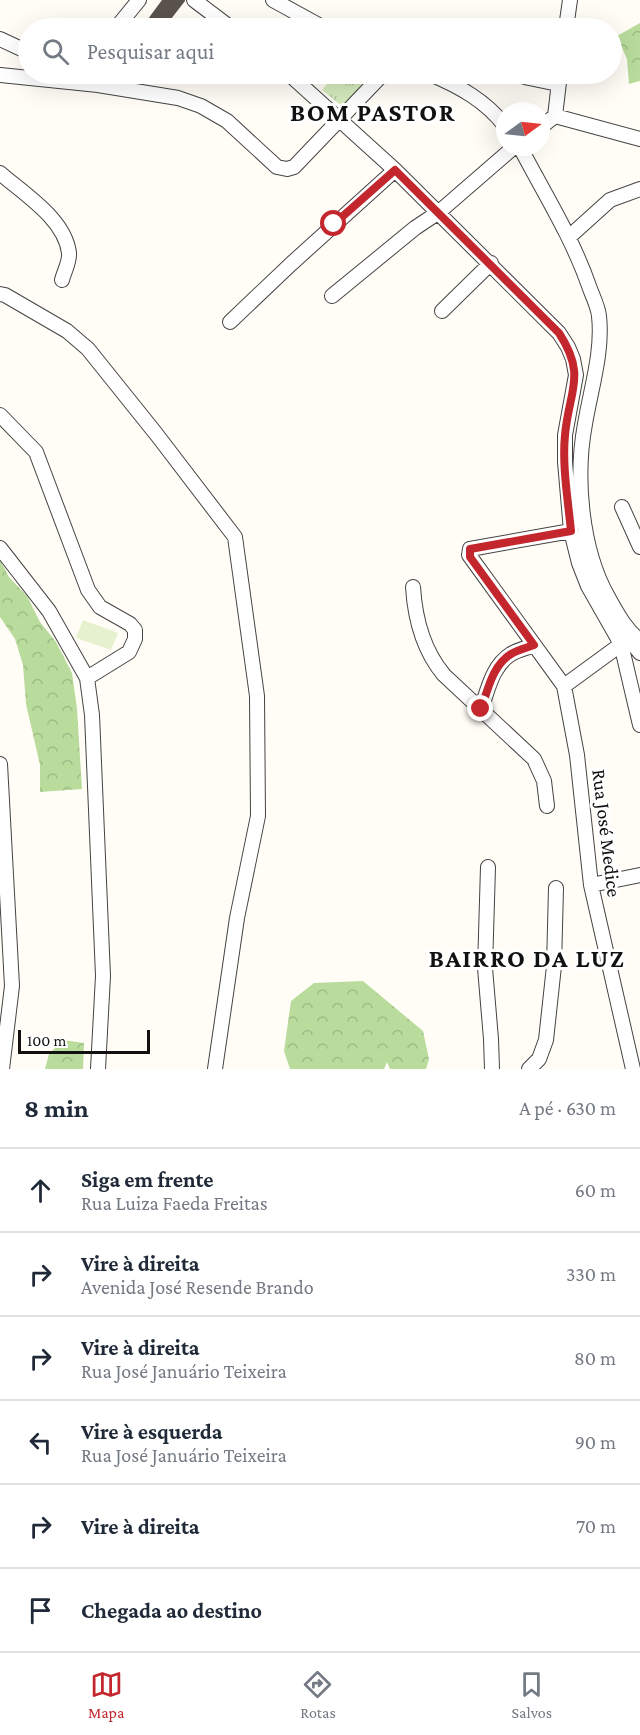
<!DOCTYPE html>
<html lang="pt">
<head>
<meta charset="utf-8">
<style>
  body { margin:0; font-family:"Crimson Pro",serif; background:#f2f2f3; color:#1f2937 }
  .compass { position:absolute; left:496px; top:102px; width:54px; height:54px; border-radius:50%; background:#fff; box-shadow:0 6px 24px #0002; rotate:75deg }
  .scale { position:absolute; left:18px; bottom:15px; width:132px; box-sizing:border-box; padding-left:6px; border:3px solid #111; border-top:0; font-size:16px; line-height:21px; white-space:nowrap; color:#111; -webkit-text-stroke:4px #fff; paint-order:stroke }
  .stop { position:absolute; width:18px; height:18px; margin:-14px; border:4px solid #c4262e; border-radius:50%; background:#fff }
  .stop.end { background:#c4262e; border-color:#fff; box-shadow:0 2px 6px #0008 }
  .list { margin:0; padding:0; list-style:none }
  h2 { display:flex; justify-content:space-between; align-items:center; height:78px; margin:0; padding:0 24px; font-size:26px }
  h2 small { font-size:20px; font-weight:400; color:#747a83 }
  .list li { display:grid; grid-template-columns:39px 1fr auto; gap:18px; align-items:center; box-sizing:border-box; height:84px; padding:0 24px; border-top:2px solid #e0e1e3 }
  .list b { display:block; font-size:22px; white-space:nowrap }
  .list p { margin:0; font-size:20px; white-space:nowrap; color:#747a83 }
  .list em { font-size:20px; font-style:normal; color:#747a83 }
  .icon { flex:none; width:33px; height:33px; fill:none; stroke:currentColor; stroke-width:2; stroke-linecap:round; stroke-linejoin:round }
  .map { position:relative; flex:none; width:640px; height:1069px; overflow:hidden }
  .search { position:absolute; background:#fff; box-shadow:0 6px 24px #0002; left:18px; right:18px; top:18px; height:66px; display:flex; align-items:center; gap:15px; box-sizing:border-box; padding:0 21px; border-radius:33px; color:#747a83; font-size:22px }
  .sheet { height:582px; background:#fff }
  nav { display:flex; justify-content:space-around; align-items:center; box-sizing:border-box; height:84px; border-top:2px solid #e0e1e3; background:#fff; font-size:16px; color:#747a83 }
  nav a { display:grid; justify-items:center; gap:3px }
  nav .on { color:#c4262e }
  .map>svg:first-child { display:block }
  .forest { fill:url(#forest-crowns) }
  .park { fill:url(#park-tufts) }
  .pitch { fill:#e6f2cf }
  .building { fill:#5a524d }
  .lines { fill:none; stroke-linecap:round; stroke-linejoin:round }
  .minor-casing { stroke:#444; stroke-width:16 }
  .minor { stroke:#fff; stroke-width:14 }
  .route { stroke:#c4262e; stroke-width:8 }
  .labels { text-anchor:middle; stroke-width:6; stroke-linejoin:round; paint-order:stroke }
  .street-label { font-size:20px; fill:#111; stroke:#fff }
  .district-label { font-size:26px; font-weight:bold; letter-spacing:1.5px; fill:#111; stroke:#fff }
</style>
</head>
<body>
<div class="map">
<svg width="640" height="1069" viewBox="0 0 640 1069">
  <defs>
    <pattern id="forest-crowns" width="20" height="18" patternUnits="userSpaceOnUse" patternTransform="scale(1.5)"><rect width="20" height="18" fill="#b9dc9c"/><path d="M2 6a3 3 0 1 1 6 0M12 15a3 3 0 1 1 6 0" fill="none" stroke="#9ebc85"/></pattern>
    <pattern id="park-tufts" width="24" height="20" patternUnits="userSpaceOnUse" patternTransform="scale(1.5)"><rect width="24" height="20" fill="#d5ebbd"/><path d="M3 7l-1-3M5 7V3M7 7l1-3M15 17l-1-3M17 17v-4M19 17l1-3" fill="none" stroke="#b6c8a1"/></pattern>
  </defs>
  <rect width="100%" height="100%" fill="#fffdf5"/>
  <path class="forest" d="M640,23V81L629,84L627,59L617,36Z
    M0,560L9,577L27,596L40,622L56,642L72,673L77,709L82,789L40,792V765L26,704L23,665L15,639L0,617Z
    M363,981L423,1031L429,1059L426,1069H390L387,1062L384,1069H290L284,1051L291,1001L314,983Z
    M63,1040L84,1043L83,1069H45L49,1054Z"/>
  <path class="park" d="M335,74H377L343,107L322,90Z"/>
  <path class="pitch" d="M83,620L118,633L111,650L76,638Z"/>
  <path class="building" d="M162,0H185V1L164,28H160L148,19Z"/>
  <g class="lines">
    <g class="minor-casing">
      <path id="minor" d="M194,0L231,28
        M273,0L324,28
        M117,27L139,0
        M566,28L570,0
        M0,39L28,52
        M289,74L395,170L559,333L568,347L573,359L576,375L565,435V462L571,531L579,563L588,586L621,644L640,725
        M430,74C459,86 486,101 505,126
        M515,74L529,78L558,84
        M0,75L98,85L178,98L201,106L227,121L277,167L287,169L294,167L383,74
        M555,116L640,139
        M541,127L555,116L560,74
        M520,147C544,193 572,237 589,286C592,295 598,306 599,316C603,352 591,388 585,424C575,477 581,549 608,597C616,611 626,631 640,640
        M0,173C24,194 65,219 69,253C70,261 64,272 62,280
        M569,237L610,200L640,189
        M0,294L5,295L67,331L88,349L157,435L235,537L257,696L258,816L237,918L215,1069
        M332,296L415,228L439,212L514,147
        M442,311L491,263
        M230,322L291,264L395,170
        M0,415L36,452L88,590L100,607L130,624L135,630V639L129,652L87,678
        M622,507L640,547
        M571,531L470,549L469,555L564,686L577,755L591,885L633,1069
        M0,548L49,611L87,678L92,715L103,976L98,1069
        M413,587C415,619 423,650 444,675L534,759L544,781L547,806
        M629,639L640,653
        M564,686L627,640
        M481,709C488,690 492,666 511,654C518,650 527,648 534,645
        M0,764L12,986L2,1069
        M488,867L485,968L491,1039L492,1069
        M591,885L640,875
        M529,1069L539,1059L546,1040L554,966L556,888"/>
    </g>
    <use href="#minor" class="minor"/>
  </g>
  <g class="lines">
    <path class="route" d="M334,224L395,170L559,333C587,376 569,390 565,435C562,466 568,500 571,531L470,549V557L534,645C526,648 518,650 511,654C492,666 488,690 481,709"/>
  </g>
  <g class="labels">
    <g class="street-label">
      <text transform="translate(607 833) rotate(83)" y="7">Rua José Medice</text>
    </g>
    <g class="district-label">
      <text x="373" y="121">BOM PASTOR</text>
      <text x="527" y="967">BAIRRO DA LUZ</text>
    </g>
  </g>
</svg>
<svg class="compass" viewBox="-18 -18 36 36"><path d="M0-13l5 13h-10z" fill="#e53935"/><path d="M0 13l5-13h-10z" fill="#747a83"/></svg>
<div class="scale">100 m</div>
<div class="stop" style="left:334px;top:224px"></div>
<div class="stop end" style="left:481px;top:709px"></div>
<div class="search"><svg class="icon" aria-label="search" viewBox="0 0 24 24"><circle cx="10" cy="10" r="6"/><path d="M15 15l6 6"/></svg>Pesquisar aqui</div>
</div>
<section class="sheet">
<h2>8 min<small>A pé · 630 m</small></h2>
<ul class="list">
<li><svg class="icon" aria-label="ahead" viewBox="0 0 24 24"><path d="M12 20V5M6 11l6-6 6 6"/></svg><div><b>Siga em frente</b><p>Rua Luiza Faeda Freitas</p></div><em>60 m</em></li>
<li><svg class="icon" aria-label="right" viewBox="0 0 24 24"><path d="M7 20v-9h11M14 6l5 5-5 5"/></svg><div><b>Vire à direita</b><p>Avenida José Resende Brando</p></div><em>330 m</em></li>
<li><svg class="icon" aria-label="right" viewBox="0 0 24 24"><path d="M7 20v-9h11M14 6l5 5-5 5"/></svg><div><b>Vire à direita</b><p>Rua José Januário Teixeira</p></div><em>80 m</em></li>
<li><svg class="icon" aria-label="left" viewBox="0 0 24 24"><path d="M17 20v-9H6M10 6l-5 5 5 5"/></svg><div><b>Vire à esquerda</b><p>Rua José Januário Teixeira</p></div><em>90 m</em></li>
<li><svg class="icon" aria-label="right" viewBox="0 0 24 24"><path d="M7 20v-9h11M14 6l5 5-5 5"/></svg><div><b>Vire à direita</b></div><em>70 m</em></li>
<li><svg class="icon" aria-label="arrive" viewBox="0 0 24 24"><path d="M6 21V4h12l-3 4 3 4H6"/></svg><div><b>Chegada ao destino</b></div></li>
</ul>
</section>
<nav>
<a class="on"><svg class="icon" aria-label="map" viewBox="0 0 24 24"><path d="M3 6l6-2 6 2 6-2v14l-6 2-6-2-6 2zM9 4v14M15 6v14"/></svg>Mapa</a>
<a><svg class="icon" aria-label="directions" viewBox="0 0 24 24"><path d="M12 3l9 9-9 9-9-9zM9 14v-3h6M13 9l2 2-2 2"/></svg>Rotas</a>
<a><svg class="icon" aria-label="saved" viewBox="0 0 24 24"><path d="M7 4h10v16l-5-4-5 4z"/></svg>Salvos</a>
</nav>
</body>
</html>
